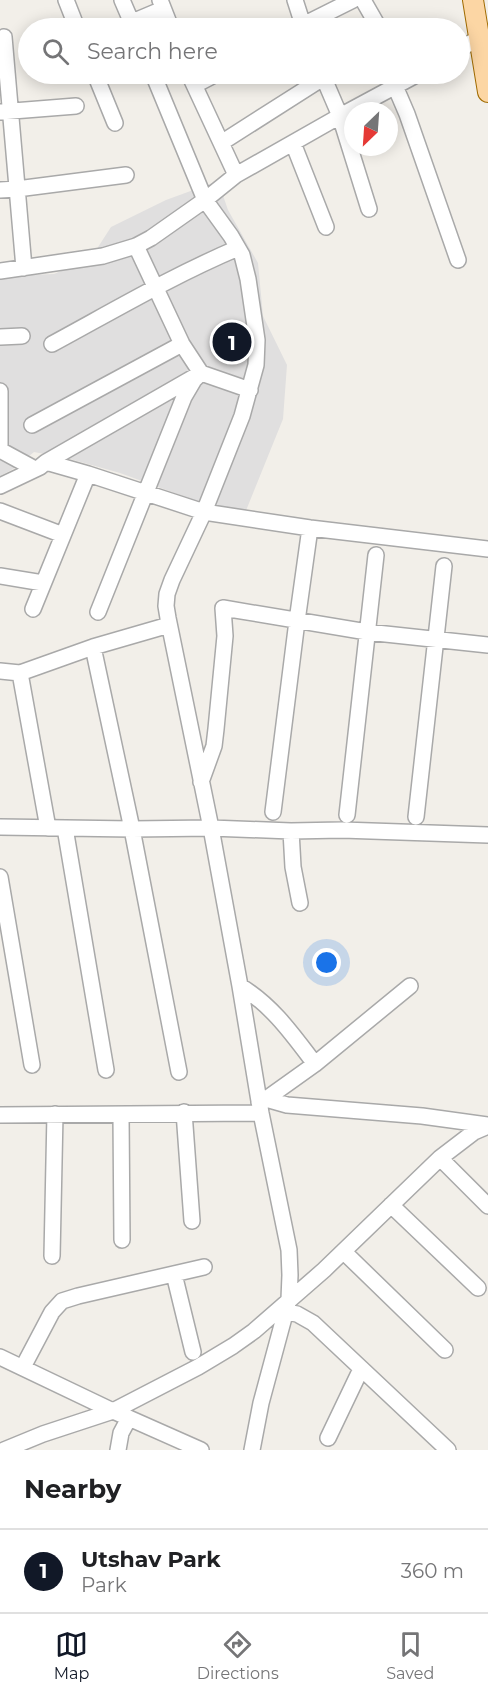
<!DOCTYPE html>
<html lang="en">
<head>
<meta charset="utf-8">
<style>
  body { margin:0; font-family:Montserrat,sans-serif; background:#f6f6f6; color:#202124 }
  .compass { position:absolute; left:344px; top:102px; width:54px; height:54px; border-radius:50%; background:#fff; box-shadow:0 3px 15px #0003; rotate:205deg }
  .you { position:absolute; left:327px; top:963px; width:21px; height:21px; margin:-15px; border:4px solid #fff; border-radius:50%; background:#1a73e8; box-shadow:0 0 0 9px #1a73e833 }
  .badge { display:grid; place-items:center; width:39px; height:39px; border-radius:50%; background:#111827; color:#fff; font-size:20px; font-weight:700 }
  .pin { position:absolute; translate:-50% -50%; border:3px solid #fff; box-shadow:0 2px 6px #0006 }
  .list { margin:0; padding:0; list-style:none }
  h2 { display:flex; justify-content:space-between; align-items:center; height:78px; margin:0; padding:0 24px; font-size:26px }
  h2 small { font-size:20px; font-weight:400; color:#757577 }
  .list li { display:grid; grid-template-columns:39px 1fr auto; gap:18px; align-items:center; box-sizing:border-box; height:84px; padding:0 24px; border-top:2px solid #e0e0e0 }
  .list b { display:block; font-size:22px; white-space:nowrap }
  .list p { margin:0; font-size:20px; white-space:nowrap; color:#757577 }
  .list em { font-size:20px; font-style:normal; color:#757577 }
  .icon { flex:none; width:33px; height:33px; fill:none; stroke:currentColor; stroke-width:2; stroke-linecap:round; stroke-linejoin:round }
  .map { position:relative; flex:none; width:488px; height:1450px; overflow:hidden }
  .search { position:absolute; background:#fff; box-shadow:0 3px 15px #0003; left:18px; right:18px; top:18px; height:66px; display:flex; align-items:center; gap:15px; box-sizing:border-box; padding:0 21px; border-radius:33px; color:#757577; font-size:22px }
  .sheet { height:162px; background:#fff }
  nav { display:flex; justify-content:space-around; align-items:center; box-sizing:border-box; height:84px; border-top:2px solid #e0e0e0; background:#fff; font-size:16px; color:#757577 }
  nav a { display:grid; justify-items:center; gap:3px }
  nav .on { color:#111827 }
  .map>svg:first-child { display:block }
  .residential { fill:#e0dfdf }
  .lines { fill:none; stroke-linecap:round; stroke-linejoin:round }
  .minor-casing { stroke:#a9a9a9; stroke-width:18 }
  .major-casing { stroke:#a06b00; stroke-width:22 }
  .minor { stroke:#fff; stroke-width:15 }
  .major { stroke:#fcd6a4; stroke-width:20 }
</style>
</head>
<body>
<div class="map">
<svg width="488" height="1450" viewBox="0 0 488 1450">
  <rect width="100%" height="100%" fill="#f2efe9"/>
  <path class="residential" d="M218,181L228,210L258,263L263,316L287,365L283,419L243,518L120,473L70,459L34,452L13,469L0,476V276L54,274L91,258L111,227L166,200Z"/>
  <g class="lines">
    <g class="minor-casing">
      <path id="minor" d="M66,0L77,28
        M122,0L134,28
        M160,0L171,28
        M295,0L304,28
        M363,0L379,28
        M118,28L163,9
        M297,28L353,0
        M4,37L24,268
        M460,49L479,38
        M95,74L115,123
        M189,74L236,175
        M322,74L340,116L418,74
        M195,85L216,74
        M395,86L407,114L458,260
        M0,112L76,106
        M221,143L323,78
        M293,143L326,227
        M0,190L17,189L126,175
        M0,271L103,256L136,246L151,238L205,200L236,175L340,116L369,209
        M0,337L22,336
        M52,344C113,311 174,275 238,248
        M0,391V450
        M32,425L182,344
        M0,450L35,469
        M46,462L201,373L250,390
        M0,486L40,467L46,462L88,474L204,512L310,528L488,549
        M0,511L63,535
        M0,576L43,583
        M33,609L88,474
        M98,612L184,397L194,380L201,373L182,344L136,246
        M93,647L132,829L179,1072
        M0,671L20,673L93,647L169,625
        M20,673L48,828
        M201,782L214,746L216,729L225,636L223,608L367,632L488,645
        M273,812L297,621L310,528
        M347,815L376,555
        M416,817L444,566
        M0,827L132,829L211,828L168,618L166,606L167,594L172,580L204,512L242,416L256,365L257,340L248,279L242,255L231,236L205,200L153,74
        M65,828L106,1070
        M291,831L293,867L300,903
        M0,877L32,1065
        M240,986C272,1005 293,1035 315,1064
        M266,1099L287,1105L422,1116L488,1125
        M259,1102L266,1099L315,1064L410,986
        M184,1112L192,1221
        M0,1115L261,1113
        M121,1115L122,1240
        M440,1158L488,1206
        M391,1205L478,1288
        M344,1252L445,1350
        M52,1256L55,1114
        M174,1274L193,1352
        M286,1312L297,1314L313,1323L448,1450
        M0,1357L113,1411L201,1450
        M23,1367L52,1312L62,1301L78,1296L204,1267
        M328,1438L361,1369
        M4,1450L43,1434L113,1411L198,1367L233,1346L254,1331L324,1270L440,1158L474,1132L488,1126
        M118,1450L121,1433L129,1418
        M252,1450L261,1403L289,1299L290,1275L289,1250L261,1113L240,986L211,828L291,831L342,830L488,835"/>
    </g>
    <g class="major-casing">
      <path id="major" d="M473,0L488,92"/>
    </g>
    <use href="#minor" class="minor"/>
    <use href="#major" class="major"/>
  </g>
</svg>
<svg class="compass" viewBox="-18 -18 36 36"><path d="M0-13l5 13h-10z" fill="#e53935"/><path d="M0 13l5-13h-10z" fill="#757577"/></svg>
<div class="you"></div>
<div class="pin badge" style="left:232px;top:342px">1</div>
<div class="search"><svg class="icon" aria-label="search" viewBox="0 0 24 24"><circle cx="10" cy="10" r="6"/><path d="M15 15l6 6"/></svg>Search here</div>
</div>
<section class="sheet">
<h2>Nearby<small></small></h2>
<ul class="list">
<li><span class="badge">1</span><div><b>Utshav Park</b><p>Park</p></div><em>360 m</em></li>
</ul>
</section>
<nav>
<a class="on"><svg class="icon" aria-label="map" viewBox="0 0 24 24"><path d="M3 6l6-2 6 2 6-2v14l-6 2-6-2-6 2zM9 4v14M15 6v14"/></svg>Map</a>
<a><svg class="icon" aria-label="directions" viewBox="0 0 24 24"><path d="M12 3l9 9-9 9-9-9zM9 14v-3h6M13 9l2 2-2 2"/></svg>Directions</a>
<a><svg class="icon" aria-label="saved" viewBox="0 0 24 24"><path d="M7 4h10v16l-5-4-5 4z"/></svg>Saved</a>
</nav>
</body>
</html>
